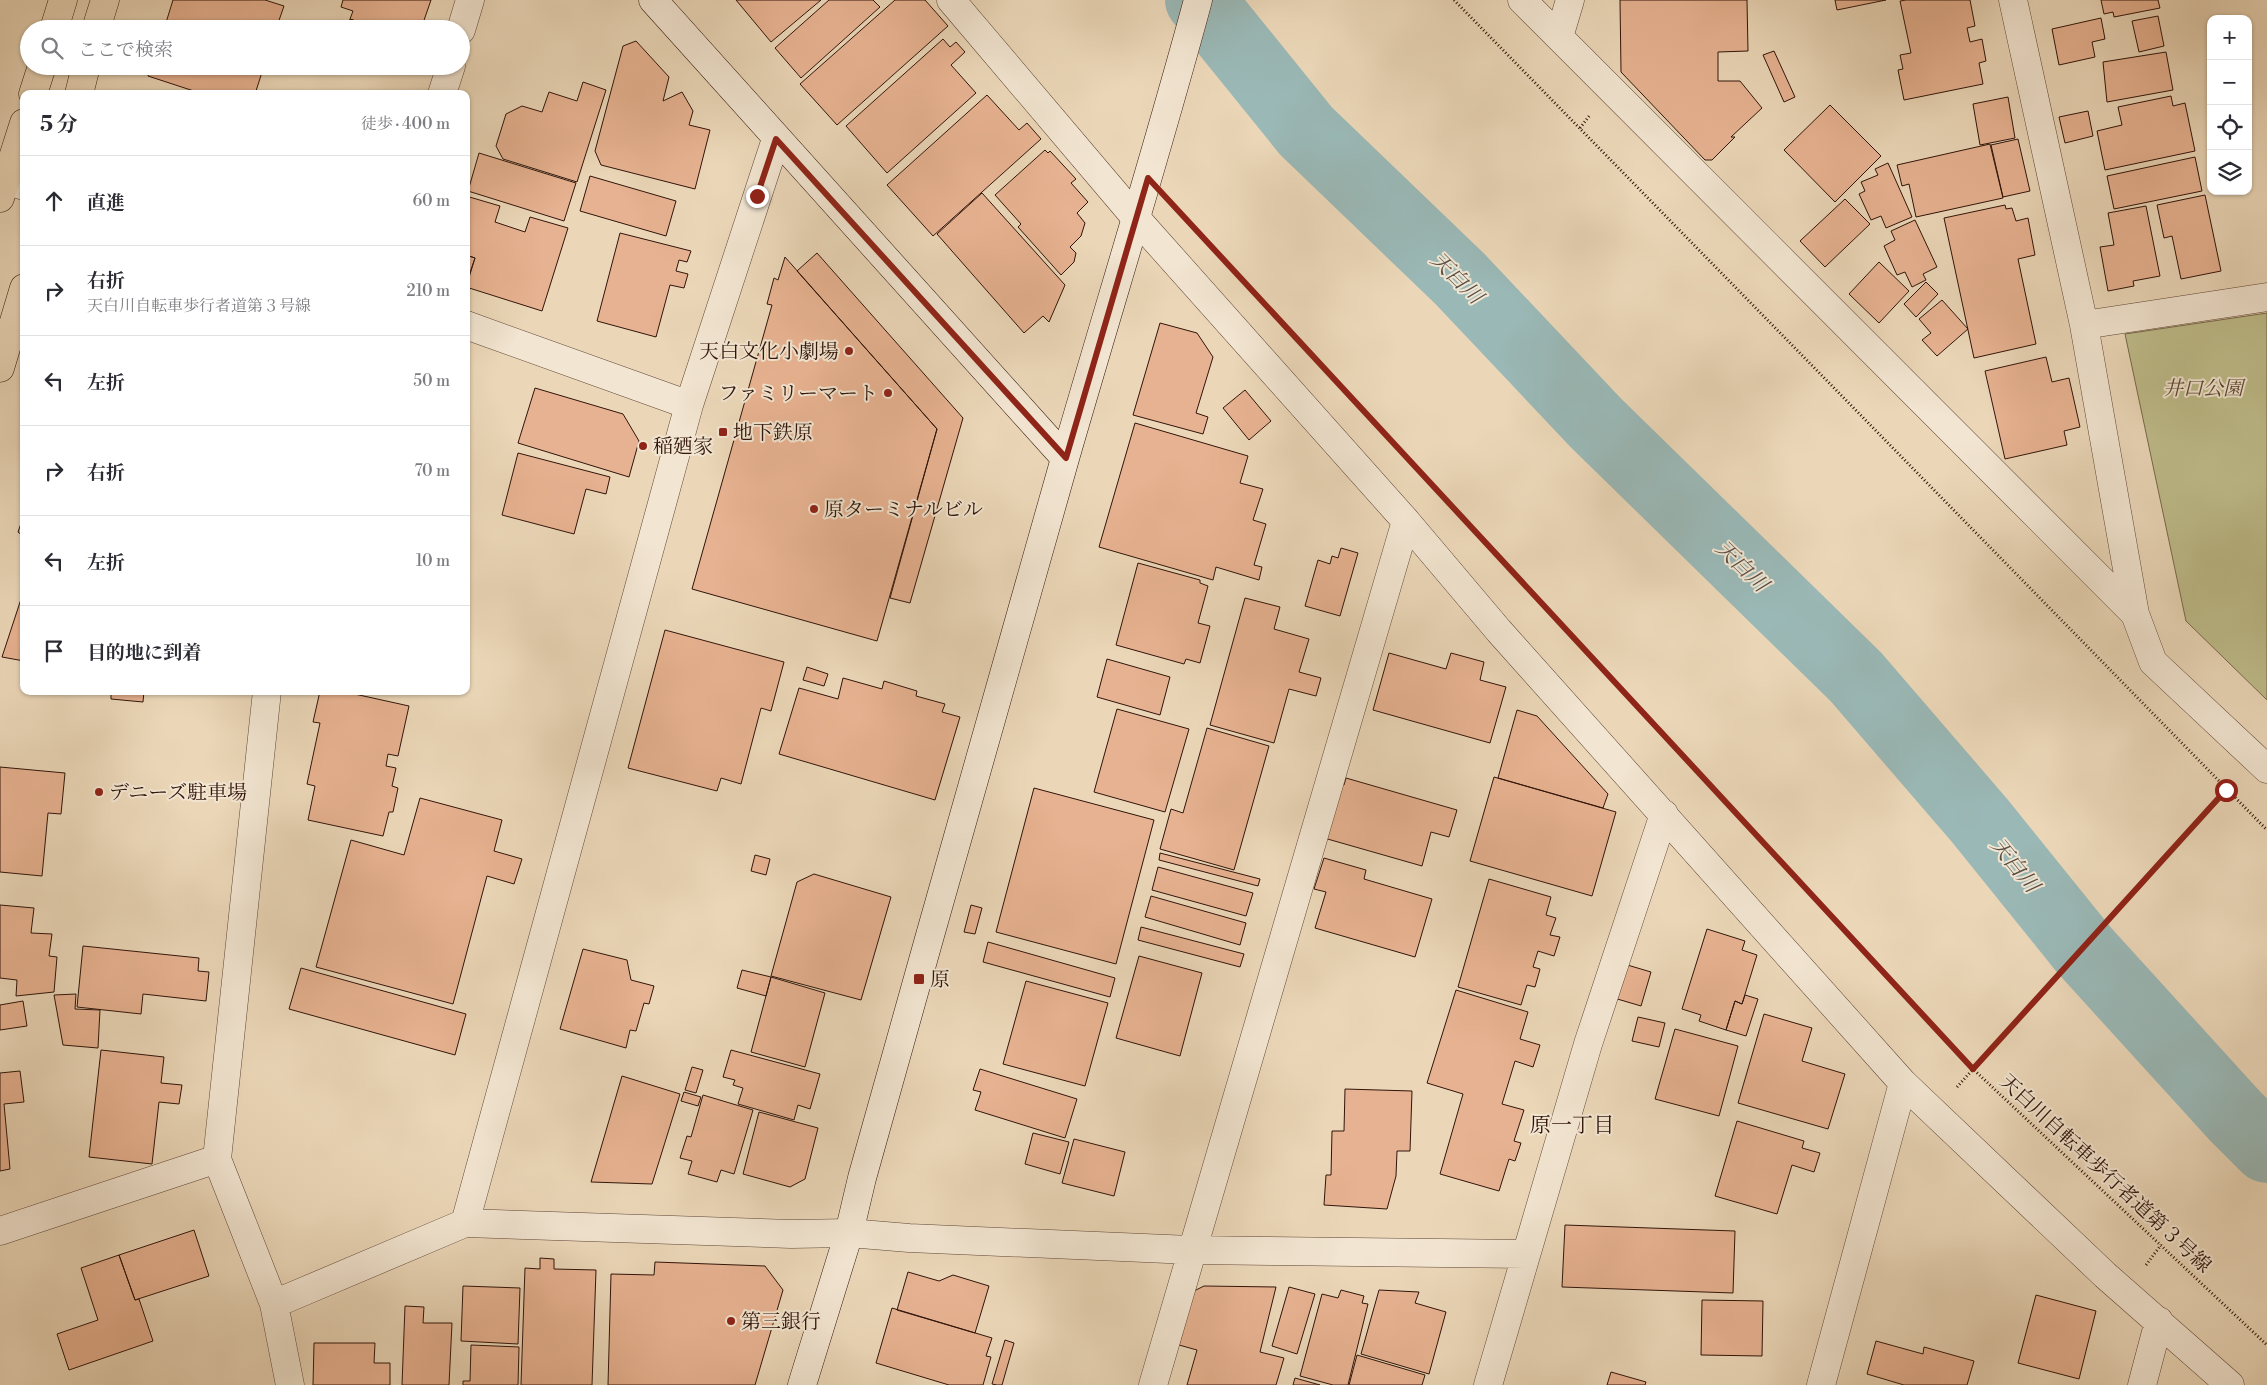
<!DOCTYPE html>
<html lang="ja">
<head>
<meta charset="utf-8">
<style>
  body { margin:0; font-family:"Libre Bodoni","Noto Serif JP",serif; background:#f7f7f7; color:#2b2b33 }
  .controls { position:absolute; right:15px; top:15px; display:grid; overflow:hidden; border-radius:10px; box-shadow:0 1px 4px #0004 }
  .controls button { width:45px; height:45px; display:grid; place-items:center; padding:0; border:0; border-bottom:1px solid #e1e1e2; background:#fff; color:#2b2b33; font:25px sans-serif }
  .stop { position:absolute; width:15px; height:15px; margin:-11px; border:4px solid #8f2418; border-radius:50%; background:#fff }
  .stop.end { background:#8f2418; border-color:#fff; box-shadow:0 1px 5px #0008 }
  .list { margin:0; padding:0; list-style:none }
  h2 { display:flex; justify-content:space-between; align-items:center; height:65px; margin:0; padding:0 20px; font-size:21px }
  h2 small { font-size:16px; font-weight:400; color:#7c7c81 }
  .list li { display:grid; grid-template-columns:32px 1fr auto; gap:15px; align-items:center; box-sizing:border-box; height:90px; padding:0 20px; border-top:1px solid #e1e1e2 }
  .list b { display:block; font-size:19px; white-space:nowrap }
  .list p { margin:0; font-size:16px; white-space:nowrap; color:#7c7c81 }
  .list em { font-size:16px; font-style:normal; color:#7c7c81 }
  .icon { flex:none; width:28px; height:28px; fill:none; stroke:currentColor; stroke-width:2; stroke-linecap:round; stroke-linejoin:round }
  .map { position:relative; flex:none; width:2267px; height:1385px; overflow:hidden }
  .search { position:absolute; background:#fff; box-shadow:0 1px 4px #0004; left:20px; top:20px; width:450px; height:55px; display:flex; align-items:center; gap:12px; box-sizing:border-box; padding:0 18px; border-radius:28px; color:#7c7c81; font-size:19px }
  .panel { position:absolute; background:#fff; box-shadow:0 1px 4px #0004; left:20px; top:90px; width:450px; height:605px; border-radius:10px }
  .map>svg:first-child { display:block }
  .green { fill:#bebc8a; stroke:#77684a }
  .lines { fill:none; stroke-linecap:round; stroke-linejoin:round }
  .river { stroke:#9ab8b6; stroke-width:70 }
  .building { fill:#e7b291; stroke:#30140a }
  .street-casing { stroke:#5f4536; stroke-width:29 }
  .secondary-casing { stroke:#30140a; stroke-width:29 }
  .primary-casing { stroke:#30140a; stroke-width:29 }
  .path { stroke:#30140a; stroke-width:3; stroke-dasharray:1 2.5; stroke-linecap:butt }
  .street { stroke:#f2e5d1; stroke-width:28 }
  .secondary { stroke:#f2e5d1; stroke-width:28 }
  .primary { stroke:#ebd7b8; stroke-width:28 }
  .route { stroke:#8f2418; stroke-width:6 }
  .poi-dot { fill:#8f2418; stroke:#f2e5d1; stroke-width:2 }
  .labels { text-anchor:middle; stroke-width:4; stroke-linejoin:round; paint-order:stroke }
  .poi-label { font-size:20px; fill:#30140a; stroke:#f2e5d1; text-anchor:start }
  .park-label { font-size:20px; font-style:italic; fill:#5b4630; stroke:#f2e5d1 }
  .street-label { font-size:20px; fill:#30140a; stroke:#f2e5d1 }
  .water-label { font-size:21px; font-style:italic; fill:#554d46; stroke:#f2e5d1 }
  .neighbourhood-label { font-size:21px; fill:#30140a; stroke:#f2e5d1 }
</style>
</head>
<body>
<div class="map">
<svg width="2267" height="1385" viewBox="0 0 2267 1385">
  <rect width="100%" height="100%" fill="#ebd7b8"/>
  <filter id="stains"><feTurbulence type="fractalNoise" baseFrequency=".004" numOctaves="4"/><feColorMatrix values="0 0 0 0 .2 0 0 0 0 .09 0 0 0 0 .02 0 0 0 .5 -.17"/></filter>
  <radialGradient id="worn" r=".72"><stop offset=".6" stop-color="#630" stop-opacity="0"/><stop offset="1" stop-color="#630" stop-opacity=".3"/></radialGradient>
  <path class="green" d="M2267,313V700L2186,621L2125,334Z"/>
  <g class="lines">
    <path class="river" d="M1200,0L1306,131L1460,279L1596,423L1856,677L1980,821L2084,950L2235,1116L2267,1148"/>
  </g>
  <path class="building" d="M173,0H265L284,6L276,29H164Z
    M343,0H431L421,29H379L350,19L353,11L341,7Z
    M736,0H821L771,42Z
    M829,0H873L880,7L801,78L775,48Z
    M895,0H925L948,26L837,125L800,84Z
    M1620,0H1747L1748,51L1718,52V81H1740L1762,108L1731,137H1735L1712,160H1705L1621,72Z
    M1835,0H1886L1837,10Z
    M1906,0H1970L1975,26L1967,28L1970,42L1982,39L1986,61L1979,63L1983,84L1904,100L1898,70L1903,69L1900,55L1911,53L1900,1Z
    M2101,0H2158L2160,8L2114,17L2113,12L2104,14Z
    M2158,16L2164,46L2139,52L2132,21Z
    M2101,18L2105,39L2092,42L2095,57L2059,65L2052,29Z
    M350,19L379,29H347Z
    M943,39L950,47L956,42L965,52L951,65L976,93L887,173L846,126Z
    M636,41L669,77L663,101L682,92L693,111L689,125L710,130L695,189L601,165L595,151L623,46Z
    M1774,51L1795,97L1784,102L1763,55Z
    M2166,52L2173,90L2107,102L2103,62Z
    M151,66H264L255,94H203L148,76Z
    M349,66H375L372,74Z
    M583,82L606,90L577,182L503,159L496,146L506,114L522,106L542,112L549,92L577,101Z
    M987,95L1019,130L1027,123L1041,139L933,236L887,185Z
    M2171,96L2173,106L2185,103L2195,151L2105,170L2097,131L2122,125L2118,107Z
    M2008,97L2015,138L1980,145L1973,104Z
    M1830,105L1881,156L1835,202L1784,150Z
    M2088,111L2093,136L2065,143L2059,117Z
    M2018,139L2030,191L2003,197L1991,145Z
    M1990,144L2003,198L1916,217L1909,184L1902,186L1897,165Z
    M1045,150L1048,153L1050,151L1076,179L1071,183L1088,202L1077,213L1085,223L1081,236L1070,247L1076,253L1074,262L1061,275L1018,227L1021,224L995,195Z
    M479,153L576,183L564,221L468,191Z
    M2195,157L2202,191L2114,209L2107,176Z
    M1888,163L1912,217L1886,228L1881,216L1871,220L1859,194L1865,191L1861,182L1878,175L1875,169Z
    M590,176L676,201L666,236L580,211Z
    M982,193L1065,285L1049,322L1043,316L1024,333L937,234Z
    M2205,195L2221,271L2181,279L2172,236L2164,238L2157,205Z
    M466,196L500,206L495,222L525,232L530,217L568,228L542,311L466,287L475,258L466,255Z
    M1845,199L1870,224L1825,267L1800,241Z
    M2005,205L2006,209L2012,208L2016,221L2028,218L2035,255L2018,259L2036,344L1974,358L1944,218Z
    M2146,206L2160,276L2133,281L2134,286L2108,291L2100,247L2114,245L2108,213Z
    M1915,220L1937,267L1923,274L1926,280L1912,287L1905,272L1897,275L1884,246L1895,240L1891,231Z
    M620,233L691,251L687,262L679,260L676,271L688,274L684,288L670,285L656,337L597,321Z
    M817,253L963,418L910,603L890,598L937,429L797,271Z
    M466,255L475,258L466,284Z
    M785,257L937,429L877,641L692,589L772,305L767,304L774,278L778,280Z
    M1879,262L1909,291L1879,323L1849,294Z
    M1926,282L1938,294L1916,317L1904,304Z
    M1942,300L1968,329L1937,356L1922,340L1931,333L1919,319Z
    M1160,323L1197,333L1213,357L1196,413L1208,417L1203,434L1133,415Z
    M2046,357L2052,382L2069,378L2080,427L2064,431L2067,445L2005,459L1985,371Z
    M535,388L623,414L639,441L629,477L518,443Z
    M1245,390L1271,421L1249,440L1223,408Z
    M1135,423L1248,456L1240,483L1263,489L1253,520L1266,524L1254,565L1262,567L1259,580L1216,567L1213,580L1099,547Z
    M518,453L610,477L606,494L586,489L574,534L502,515Z
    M24,515V537L18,532Z
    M1341,548L1358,553L1340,616L1305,606L1318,560L1330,564L1332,556L1338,558Z
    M1138,563L1200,580V583L1208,586L1198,623L1210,626L1200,663L1186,659L1184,664L1116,645Z
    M24,590V661L2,657Z
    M1245,598L1280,607L1274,629L1309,639L1299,672L1321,678L1316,696L1289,689L1274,743L1210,725Z
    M665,630L784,662L771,711L761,708L741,784L721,778L717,791L628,768Z
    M1389,653L1446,669L1451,653L1484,662L1480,680L1506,687L1490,743L1373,710Z
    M1107,659L1170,677L1160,715L1097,697Z
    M807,667L828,674L824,686L803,680Z
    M843,678L882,689L884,681L917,691L916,696L945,704L942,712L960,717L935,800L779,754L799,688L838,699Z
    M111,691H144L143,702L111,699Z
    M320,691H341L409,706L398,756L388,754L386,766L396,768L392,786L398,788L393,812H389L383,836L308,820L315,786L307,784L320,723L313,722Z
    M1117,709L1189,729L1165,812L1094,792Z
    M1517,710L1537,716L1608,794L1603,808L1498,778Z
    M1207,728L1269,746L1234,870L1160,849L1171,809L1183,813Z
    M0,767L65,773L61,814L48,813L42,876L0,872Z
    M1494,777L1616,812L1592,896L1470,861Z
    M1346,778L1457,810L1449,837L1431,832L1422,866L1324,838L1340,783L1344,785Z
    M1034,788L1154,820L1116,964L996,932Z
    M420,798L502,820L494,851L522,859L514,884L487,876L453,1004L316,967L351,840L404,855Z
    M1160,853L1260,879L1258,886L1159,860Z
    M755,855L770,859L766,875L751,871Z
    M1324,858L1366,870L1364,879L1432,899L1415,957L1315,928L1326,892L1314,889Z
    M1158,867L1253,893L1246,916L1152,890Z
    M814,874L891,897L861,1000L771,976L797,882Z
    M1489,879L1551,897L1546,915L1556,918L1550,935L1560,937L1554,956L1538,951L1533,967L1540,969L1535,987L1527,985L1521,1005L1458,987Z
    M1151,896L1246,923L1240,945L1145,917Z
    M0,905L34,908L31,933L52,934L49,956L57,957L54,992L16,996L17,980L0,978Z
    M971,905L982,908L975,934L964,932Z
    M1141,927L1244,954L1240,967L1138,940Z
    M1707,929L1745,941L1742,950L1757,955L1742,1004L1735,1001L1726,1030L1699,1021L1701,1015L1682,1009Z
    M988,942L1115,978L1110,997L983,962Z
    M83,946L199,958L198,971L209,972L206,1001L143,994L141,1014L77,1007Z
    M583,949L627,960L631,980L654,986L649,1004L644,1003L636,1031L630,1030L626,1048L560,1029Z
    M1139,956L1202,973L1180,1056L1116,1038Z
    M1624,964L1651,972L1641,1006L1614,998Z
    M301,968L466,1014L455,1055L289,1009Z
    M742,970L771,977L766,996L737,988Z
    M771,977L825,993L805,1067L751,1052Z
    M1026,981L1108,1003L1085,1086L1003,1064Z
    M1456,990L1528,1012L1520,1039L1540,1045L1533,1067L1515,1061L1502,1104L1524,1110L1514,1141L1521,1143L1515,1161L1509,1159L1499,1191L1440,1174L1463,1094L1427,1083Z
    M76,994L75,1009L100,1010L98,1048L63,1045L54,995Z
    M1745,995L1758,999L1746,1036L1726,1030L1735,1001L1742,1004Z
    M23,1001L27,1026L0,1030V1005Z
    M1764,1014L1812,1028L1802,1061L1845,1074L1828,1129L1738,1103Z
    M1638,1017L1665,1023L1659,1047L1632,1041Z
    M1675,1029L1738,1046L1719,1116L1655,1099Z
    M101,1050L164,1057L161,1083L182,1085L179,1104L159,1102L152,1164L89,1157Z
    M731,1050L820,1074L810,1109L798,1105L794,1120L738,1104L743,1088L733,1085L735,1080L723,1077Z
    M692,1067L703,1070L696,1093L685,1090Z
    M980,1069L1077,1099L1065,1138L975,1110L981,1092L973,1090Z
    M20,1071L24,1102L4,1104L10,1169L0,1171V1073Z
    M622,1076L680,1094L652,1184L591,1182Z
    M1345,1089L1412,1091L1410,1151H1397L1396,1176L1387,1209L1324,1205L1326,1175H1331L1332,1131H1344Z
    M684,1092L701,1097L698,1106L681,1101Z
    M703,1095L753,1110L734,1174L721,1170L717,1182L688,1174L692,1161L680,1158L687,1136L691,1137Z
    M759,1112L818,1128L805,1179L790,1187L743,1174Z
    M1737,1121L1804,1141L1802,1148L1820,1153L1814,1172L1792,1165L1777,1214L1715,1196Z
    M1033,1133L1069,1142L1060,1174L1025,1164Z
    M1074,1139L1125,1152L1114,1196L1062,1183Z
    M1565,1225L1735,1231L1733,1293L1562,1287Z
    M194,1230L209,1276L135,1300L119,1255Z
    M119,1255L135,1300L139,1299L153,1341L69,1370L57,1334L98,1320L81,1268Z
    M540,1258L554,1259V1269L596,1270L592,1385H521L525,1268L540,1269Z
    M655,1262L765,1266L783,1290L755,1385H608L611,1274L654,1275Z
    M908,1272L939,1281L953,1275L989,1286L975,1333L897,1310Z
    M463,1286L520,1288L518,1344L461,1341Z
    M1204,1286L1276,1287L1260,1352L1284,1358L1276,1385H1187L1197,1350L1179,1345L1194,1291Z
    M1289,1287L1315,1294L1297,1354L1272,1346Z
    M1341,1290L1364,1296L1362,1303L1368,1304L1348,1385H1333L1300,1376L1322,1294L1338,1298Z
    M1379,1290L1419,1292L1415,1303L1446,1312L1429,1374L1361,1354Z
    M2036,1295L2096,1311L2079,1379L2018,1363Z
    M1702,1300L1763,1301L1762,1356L1701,1355Z
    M405,1306L424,1307L423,1323H452L449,1385H402Z
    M892,1308L992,1338L986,1356L991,1357L983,1385H949L876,1363Z
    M1005,1340L1014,1343L1002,1385H997L992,1384Z
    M1876,1341L1923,1354L1924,1347L1974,1361L1967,1385H1904L1867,1374Z
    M314,1343H375L374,1363H390V1385H313Z
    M471,1345L519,1347L518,1385H463V1381H470Z
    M1357,1355L1425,1375L1422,1385H1349Z
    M1611,1372L1646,1382L1645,1385H1607Z
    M1295,1378L1320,1385H1293Z"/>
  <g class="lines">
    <g class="street-casing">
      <path id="street" d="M951,0L1135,217L1406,521L1499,631L1903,1083L2105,1275L2230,1385
        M1522,0L2135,614
        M2013,0L2084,325L2135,614L2153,662L2267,769
        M461,30L470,0
        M1559,37L1570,0
        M442,94L451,66
        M0,178L24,186
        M466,325L689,405
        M2084,325L2267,297
        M267,691L217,1159L274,1304L465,1223L791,1234L849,1233L909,1238L1191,1250L1526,1254
        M465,1223L689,405L776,139
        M0,1231L217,1159
        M274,1304L290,1385
        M1153,1385L1406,521
        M1488,1385L1588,1044L1664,814
        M1821,1385L1903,1083
        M2142,1385L2159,1321"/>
    </g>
    <g class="secondary-casing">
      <path id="secondary" d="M653,0L1065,458
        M802,1385L849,1233L862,1178C930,937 996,696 1066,455C1110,303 1157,152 1198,0"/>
    </g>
    <g class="primary-casing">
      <path id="primary" d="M54,29L63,0
        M96,29L105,0
        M33,94L42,66
        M79,94L86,66
        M0,198L24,123
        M0,368L24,288"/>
    </g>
    <path class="path" d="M1454,0L2267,830
      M1580,128L1590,115
      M1211,246L1973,1069L2267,1345
      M1957,1087L2231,784
      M2146,1265L2161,1245"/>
    <use href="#street" class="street"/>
    <use href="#secondary" class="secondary"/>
    <use href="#primary" class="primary"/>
  </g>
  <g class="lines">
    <path class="route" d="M757,196L776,139L1066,458L1148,178L1973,1069L2226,790"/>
  </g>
  <g class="poi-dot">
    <circle cx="849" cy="351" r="5"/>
    <circle cx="888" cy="393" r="5"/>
    <rect x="718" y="427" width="10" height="10" rx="2.5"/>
    <circle cx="643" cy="446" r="5"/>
    <circle cx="814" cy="509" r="5"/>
    <circle cx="99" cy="792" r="5"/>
    <rect x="913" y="973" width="12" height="12" rx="2.5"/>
    <circle cx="731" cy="1321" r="5"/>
  </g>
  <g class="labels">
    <g class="poi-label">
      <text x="839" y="358" text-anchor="end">天白文化小劇場</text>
      <text x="878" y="400" text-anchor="end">ファミリーマート</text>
      <text x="733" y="439">地下鉄原</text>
      <text x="653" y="453">稲廼家</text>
      <text x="824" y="516">原ターミナルビル</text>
      <text x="109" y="799">デニーズ駐車場</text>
      <text x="930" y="986">原</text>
      <text x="741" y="1328">第三銀行</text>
    </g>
    <g class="park-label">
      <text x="2203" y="395">井口公園</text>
    </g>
    <g class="street-label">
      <text transform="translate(2106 1173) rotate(43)" y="7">天白川自転車歩行者道第３号線</text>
    </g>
    <g class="water-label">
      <text transform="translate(1457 278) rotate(45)" y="7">天白川</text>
      <text transform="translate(1742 566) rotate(44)" y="7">天白川</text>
      <text transform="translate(2015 865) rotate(51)" y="7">天白川</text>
    </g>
    <g class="neighbourhood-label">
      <text x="1572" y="1132">原一丁目</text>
    </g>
  </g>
  <rect width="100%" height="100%" filter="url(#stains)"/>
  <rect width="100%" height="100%" fill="url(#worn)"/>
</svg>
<div class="controls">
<button>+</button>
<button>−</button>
<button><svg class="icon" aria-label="locate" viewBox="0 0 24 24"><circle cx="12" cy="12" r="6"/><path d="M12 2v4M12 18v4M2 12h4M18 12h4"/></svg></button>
<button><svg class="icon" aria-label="layers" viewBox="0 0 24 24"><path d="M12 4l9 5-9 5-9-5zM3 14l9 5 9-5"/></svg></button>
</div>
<div class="stop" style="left:2226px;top:790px"></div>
<div class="stop end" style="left:757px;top:196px"></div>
<div class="search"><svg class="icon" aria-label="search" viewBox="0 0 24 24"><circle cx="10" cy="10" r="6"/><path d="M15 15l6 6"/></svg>ここで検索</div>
<section class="panel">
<h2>5 分<small>徒歩 · 400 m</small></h2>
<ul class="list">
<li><svg class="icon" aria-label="ahead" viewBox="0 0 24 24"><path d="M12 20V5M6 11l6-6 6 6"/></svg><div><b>直進</b></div><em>60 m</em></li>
<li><svg class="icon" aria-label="right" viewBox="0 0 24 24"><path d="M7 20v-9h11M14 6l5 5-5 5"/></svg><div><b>右折</b><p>天白川自転車歩行者道第３号線</p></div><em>210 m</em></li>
<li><svg class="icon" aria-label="left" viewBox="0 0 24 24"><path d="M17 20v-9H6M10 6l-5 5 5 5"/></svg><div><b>左折</b></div><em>50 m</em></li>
<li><svg class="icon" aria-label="right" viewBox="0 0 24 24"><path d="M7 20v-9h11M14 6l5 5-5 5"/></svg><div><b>右折</b></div><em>70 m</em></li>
<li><svg class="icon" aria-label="left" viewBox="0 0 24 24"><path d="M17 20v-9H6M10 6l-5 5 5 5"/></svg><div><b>左折</b></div><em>10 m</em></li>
<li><svg class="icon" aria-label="arrive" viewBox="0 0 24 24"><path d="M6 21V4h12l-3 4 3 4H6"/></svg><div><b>目的地に到着</b></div></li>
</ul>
</section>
</div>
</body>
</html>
